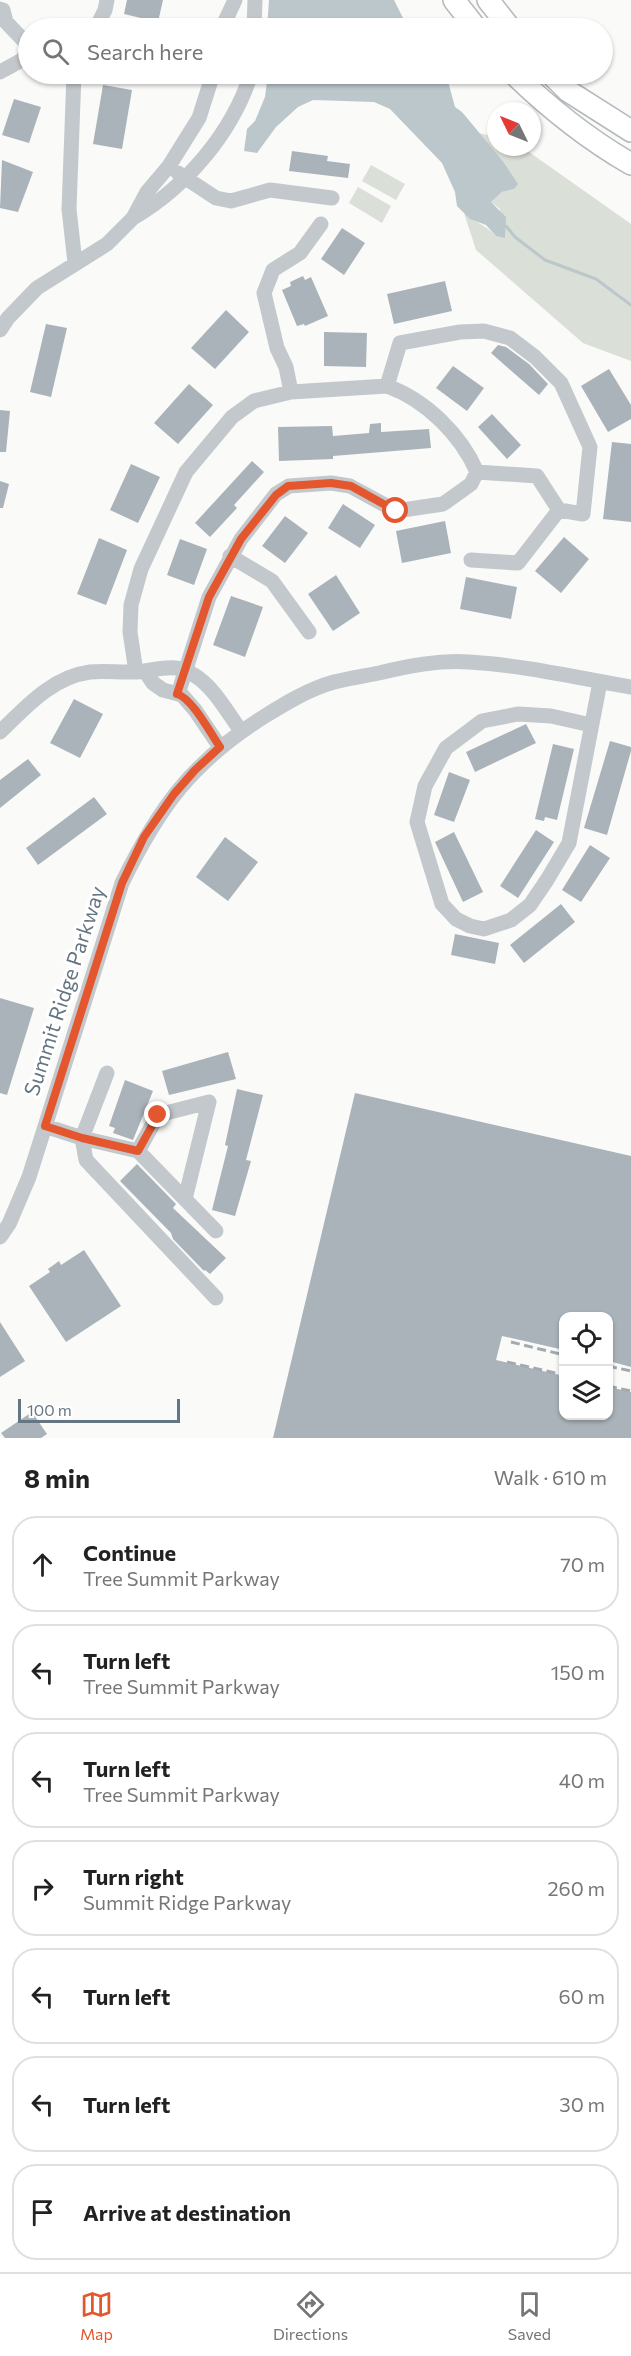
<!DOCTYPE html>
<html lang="en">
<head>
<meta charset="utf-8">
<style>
  body { margin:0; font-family:Commissioner,sans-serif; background:#f2f2f2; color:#222 }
  .controls { position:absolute; right:18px; bottom:18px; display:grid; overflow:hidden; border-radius:12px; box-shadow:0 2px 4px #0004 }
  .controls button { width:54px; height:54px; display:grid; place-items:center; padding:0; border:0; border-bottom:2px solid #e0e0e0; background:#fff; color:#222; font:30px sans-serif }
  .compass { position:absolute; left:487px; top:102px; width:54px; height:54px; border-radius:50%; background:#fff; box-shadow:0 2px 4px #0004; rotate:313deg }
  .scale { position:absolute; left:18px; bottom:15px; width:162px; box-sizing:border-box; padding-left:6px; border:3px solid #657683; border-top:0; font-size:16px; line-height:21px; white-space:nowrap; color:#657683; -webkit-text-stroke:4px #fff; paint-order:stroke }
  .stop { position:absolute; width:18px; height:18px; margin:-14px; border:4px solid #e4572e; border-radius:50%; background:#fff }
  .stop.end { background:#e4572e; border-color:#fff; box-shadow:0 2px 6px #0008 }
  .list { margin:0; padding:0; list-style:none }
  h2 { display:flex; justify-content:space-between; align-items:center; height:78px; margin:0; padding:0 24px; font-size:26px }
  h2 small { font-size:20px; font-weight:400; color:#767676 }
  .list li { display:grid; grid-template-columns:39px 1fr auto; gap:18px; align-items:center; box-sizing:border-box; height:96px; margin:0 12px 12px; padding:0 12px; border:2px solid #e0e0e0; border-radius:24px }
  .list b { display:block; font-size:22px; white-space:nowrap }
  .list p { margin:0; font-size:20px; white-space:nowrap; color:#767676 }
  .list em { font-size:20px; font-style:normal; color:#767676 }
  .icon { flex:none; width:33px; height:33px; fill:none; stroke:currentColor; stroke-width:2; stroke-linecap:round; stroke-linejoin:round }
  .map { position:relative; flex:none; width:631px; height:1438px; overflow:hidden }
  .search { position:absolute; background:#fff; box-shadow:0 2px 4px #0004; left:18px; right:18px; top:18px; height:66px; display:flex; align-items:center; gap:15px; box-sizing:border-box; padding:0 21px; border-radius:33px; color:#767676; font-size:22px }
  .sheet { height:834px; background:#fff }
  nav { display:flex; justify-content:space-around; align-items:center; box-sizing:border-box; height:84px; border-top:2px solid #e0e0e0; background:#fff; font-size:16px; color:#767676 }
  nav a { display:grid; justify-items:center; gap:3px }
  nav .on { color:#e4572e }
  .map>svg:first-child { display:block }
  .green { fill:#dadfd7 }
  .water { fill:#bbc7cb }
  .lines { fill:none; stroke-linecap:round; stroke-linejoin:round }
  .stream { stroke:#bbc7cb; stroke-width:3 }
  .building { fill:#aab3b9 }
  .highway-casing { stroke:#b4b9bd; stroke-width:24 }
  .minor { stroke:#c3c8cc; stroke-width:15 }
  .highway { stroke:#fff; stroke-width:21 }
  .rail { stroke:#a2aab0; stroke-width:3; stroke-dasharray:9 4.5; stroke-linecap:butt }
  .route { stroke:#e4572e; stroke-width:8 }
  .labels { text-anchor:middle; stroke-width:6; stroke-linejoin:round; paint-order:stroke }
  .street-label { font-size:21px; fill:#657683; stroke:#fff }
</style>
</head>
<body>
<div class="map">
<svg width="631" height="1438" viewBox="0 0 631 1438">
  <rect width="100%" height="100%" fill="#fafaf8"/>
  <path class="green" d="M479,133L496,137V147H522L631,224V361L583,343L476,250L464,213C474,222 486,225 496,236L500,209L491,202L502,192L514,189L502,160Z
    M371,165L405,184L396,200L362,181Z
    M358,187L391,206L382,223L349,203Z"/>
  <path class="water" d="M269,0H394L408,28H267Z
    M268,74H446L455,107L462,112L502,160L518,184L514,189L502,192L491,202L506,217L505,238L496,236L486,225L470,219L457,206L455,192L442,163L390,109L374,102L313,100L298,107L276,127L257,153L244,151L247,129L255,121L265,97Z"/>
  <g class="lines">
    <path class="stream" d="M506,226L515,237L545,260L596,279L631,305"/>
  </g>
  <path class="building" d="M127,0H163L158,22L124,14Z
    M103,85L132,90L122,149L93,144Z
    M14,99L41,107L29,143L2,135Z
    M292,151L328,156L327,161L350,164L348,178L289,171Z
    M2,160L33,172L18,212L0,208Z
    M342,228L365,243L344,275L321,259Z
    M303,276L305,280L311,277L328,316L305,326L304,324L297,326L282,290L291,286L290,282Z
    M445,281L452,311L394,324L387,294Z
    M226,310L249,332L215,369L191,348Z
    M46,324L67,328L51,397L30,392Z
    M324,332L367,333L366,367L324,366Z
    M498,345L506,347L529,364L548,384L539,395L491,353Z
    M453,366L484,388L467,411L436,388Z
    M609,369L631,405V419L608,432L581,386Z
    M189,384L213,405L178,444L154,423Z
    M0,410L10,411L6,452H0Z
    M492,414L521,445L507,459L478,427Z
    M381,423V432L429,429L431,448L333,456V459L279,461L278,427L332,426L333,436L369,433L370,424Z
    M612,442L631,444V522L603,519Z
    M252,461L264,472L234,505L237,508L210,537L195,523Z
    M131,464L160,477L138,523L110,510Z
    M0,481L9,484L3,508H0Z
    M343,504L375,525L360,548L328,528Z
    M285,516L308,533L285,563L262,546Z
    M445,521L451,553L402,563L396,531Z
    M564,537L589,559L561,593L535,571Z
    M99,538L127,550L106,605L77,594Z
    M180,539L207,549L194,585L167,575Z
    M336,575L360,613L333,631L308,594Z
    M466,577L517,587L511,619L460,609Z
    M231,596L263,607L245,657L213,645Z
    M74,699L103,714L80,758L50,743Z
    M526,724L536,743L475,772L466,752Z
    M610,741L631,747V751L607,835L584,828Z
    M553,744L574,749L557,820L545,817L544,821L535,819Z
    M28,759L41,775L0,808V780Z
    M449,772L470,780L454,822L434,815Z
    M94,797L107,814L38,865L26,848Z
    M536,830L554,842L518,898L500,886Z
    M454,832L483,892L463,902L435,842Z
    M225,837L258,862L228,901L196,877Z
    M590,845L610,858L581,902L562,890Z
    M561,904L575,922L524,963L510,945Z
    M455,934L499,943L495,964L451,955Z
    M0,998L34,1008L7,1095L0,1093Z
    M228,1052L236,1079L169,1095L162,1071Z
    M125,1080L153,1091L133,1140L113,1133L115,1128L109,1126Z
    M237,1089L263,1095L246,1160L251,1161L235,1216L212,1210L228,1146L225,1145Z
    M355,1093L631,1156V1367L609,1361V1317H564V1350L502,1336L496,1360L564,1376V1416H609V1387L631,1392V1438H273Z
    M137,1164L176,1204L173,1208L226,1258L210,1274L205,1270L204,1271L173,1239L171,1233L120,1181Z
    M84,1250L121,1306L66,1342L29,1286L50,1272L48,1269L59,1261L61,1265Z
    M0,1322L25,1361L0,1377Z
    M32,1412L47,1434L41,1438H5L1,1433Z"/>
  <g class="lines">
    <g class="highway-casing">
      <path id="highway" d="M454,0L476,28
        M488,0L510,28
        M514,74C550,109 588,139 631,164
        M551,74L568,91L631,131"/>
    </g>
    <path class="minor" d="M0,9L3,10L6,22L28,45
      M96,28L105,10L107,0
      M222,28L235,0
      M254,28L255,0
      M0,72L22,60L28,51
      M74,74L69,209L75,263
      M178,173L216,198L231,201L270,190L332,198
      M133,218C186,187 232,133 251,74
      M0,330L8,318L37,288L107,244L133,218L147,192L169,166L199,118L213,74
      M291,392L286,367L277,348L264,293L273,270L300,253L321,224
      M230,556L272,581L309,632
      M471,560L518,563L559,510
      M145,671L153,683L163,690L182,695L195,710L220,747
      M136,672L130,632L131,605L141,569L186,472L232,417L254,401L291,392L387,386C426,400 461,435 477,472
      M178,694L209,597L241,539L276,494L289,486L331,483L350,486L396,511L443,504L471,484L477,472L537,476L559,510L583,514L590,447L561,383L535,357L510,338L484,331L460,332L400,343L387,386
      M591,725L551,716L518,714L482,721L446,748L425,786L417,822L442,904L456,919L470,926L484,929L511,920L530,905L547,880L569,843L600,682
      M0,732C26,707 52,677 90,672C108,670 127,674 145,671C164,668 177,664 194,675C214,687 227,712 241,731
      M107,1073L82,1138L138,1151L216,1231
      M45,1126L82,1138L86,1160L216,1298
      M138,1151L158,1115L209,1102L185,1199
      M0,1237L9,1224L29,1177L122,883C159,807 192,762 265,716C286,703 309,689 334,682C349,678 364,676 379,673C408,666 438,660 469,662C523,665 578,678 631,687"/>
    <use href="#highway" class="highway"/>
    <path class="rail" d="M511,1342L564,1355
      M507,1362L564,1375
      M608,1366L631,1371
      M608,1386L631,1391"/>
  </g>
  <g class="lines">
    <path class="route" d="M158,1115L138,1151L82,1138L45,1126L122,883L144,837L174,794L195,770L220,747C211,734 192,698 177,694L209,597L241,539L276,495L288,486L331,483L351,486L396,511"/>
  </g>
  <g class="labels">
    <g class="street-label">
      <text transform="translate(65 991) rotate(-72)" y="7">Summit Ridge Parkway</text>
    </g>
  </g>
</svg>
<div class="controls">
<button><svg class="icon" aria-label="locate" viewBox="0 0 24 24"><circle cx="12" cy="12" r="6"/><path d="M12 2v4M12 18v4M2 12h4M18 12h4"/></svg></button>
<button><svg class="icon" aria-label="layers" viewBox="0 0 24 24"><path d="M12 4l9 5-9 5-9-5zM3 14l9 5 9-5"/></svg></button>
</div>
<svg class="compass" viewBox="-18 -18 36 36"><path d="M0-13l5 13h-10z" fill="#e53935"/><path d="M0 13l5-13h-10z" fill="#767676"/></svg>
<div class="scale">100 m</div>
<div class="stop" style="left:396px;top:511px"></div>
<div class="stop end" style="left:158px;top:1115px"></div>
<div class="search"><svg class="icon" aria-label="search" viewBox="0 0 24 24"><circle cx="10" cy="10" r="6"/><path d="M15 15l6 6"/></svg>Search here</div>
</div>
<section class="sheet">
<h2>8 min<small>Walk · 610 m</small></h2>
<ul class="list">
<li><svg class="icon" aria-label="ahead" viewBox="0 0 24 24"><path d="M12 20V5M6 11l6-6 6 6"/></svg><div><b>Continue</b><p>Tree Summit Parkway</p></div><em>70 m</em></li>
<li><svg class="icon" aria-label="left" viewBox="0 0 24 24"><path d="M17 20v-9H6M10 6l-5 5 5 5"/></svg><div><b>Turn left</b><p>Tree Summit Parkway</p></div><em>150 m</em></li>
<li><svg class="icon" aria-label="left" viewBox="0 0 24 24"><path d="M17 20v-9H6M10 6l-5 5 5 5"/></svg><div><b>Turn left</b><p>Tree Summit Parkway</p></div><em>40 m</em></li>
<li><svg class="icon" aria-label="right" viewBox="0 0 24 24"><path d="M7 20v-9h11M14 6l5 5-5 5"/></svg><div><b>Turn right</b><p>Summit Ridge Parkway</p></div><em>260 m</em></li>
<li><svg class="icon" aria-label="left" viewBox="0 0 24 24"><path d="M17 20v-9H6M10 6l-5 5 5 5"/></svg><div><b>Turn left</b></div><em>60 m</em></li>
<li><svg class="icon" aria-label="left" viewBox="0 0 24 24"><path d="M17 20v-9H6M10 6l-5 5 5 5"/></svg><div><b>Turn left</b></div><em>30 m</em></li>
<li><svg class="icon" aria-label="arrive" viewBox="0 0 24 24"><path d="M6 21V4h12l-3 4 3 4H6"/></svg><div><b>Arrive at destination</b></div></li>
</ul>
</section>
<nav>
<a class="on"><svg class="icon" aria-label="map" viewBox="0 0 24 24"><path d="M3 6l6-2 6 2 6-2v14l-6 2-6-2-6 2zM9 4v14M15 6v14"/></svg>Map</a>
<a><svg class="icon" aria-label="directions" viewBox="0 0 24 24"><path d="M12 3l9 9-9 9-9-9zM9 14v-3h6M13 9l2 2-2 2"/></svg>Directions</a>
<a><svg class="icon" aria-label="saved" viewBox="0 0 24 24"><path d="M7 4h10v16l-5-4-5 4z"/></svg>Saved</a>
</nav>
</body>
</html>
